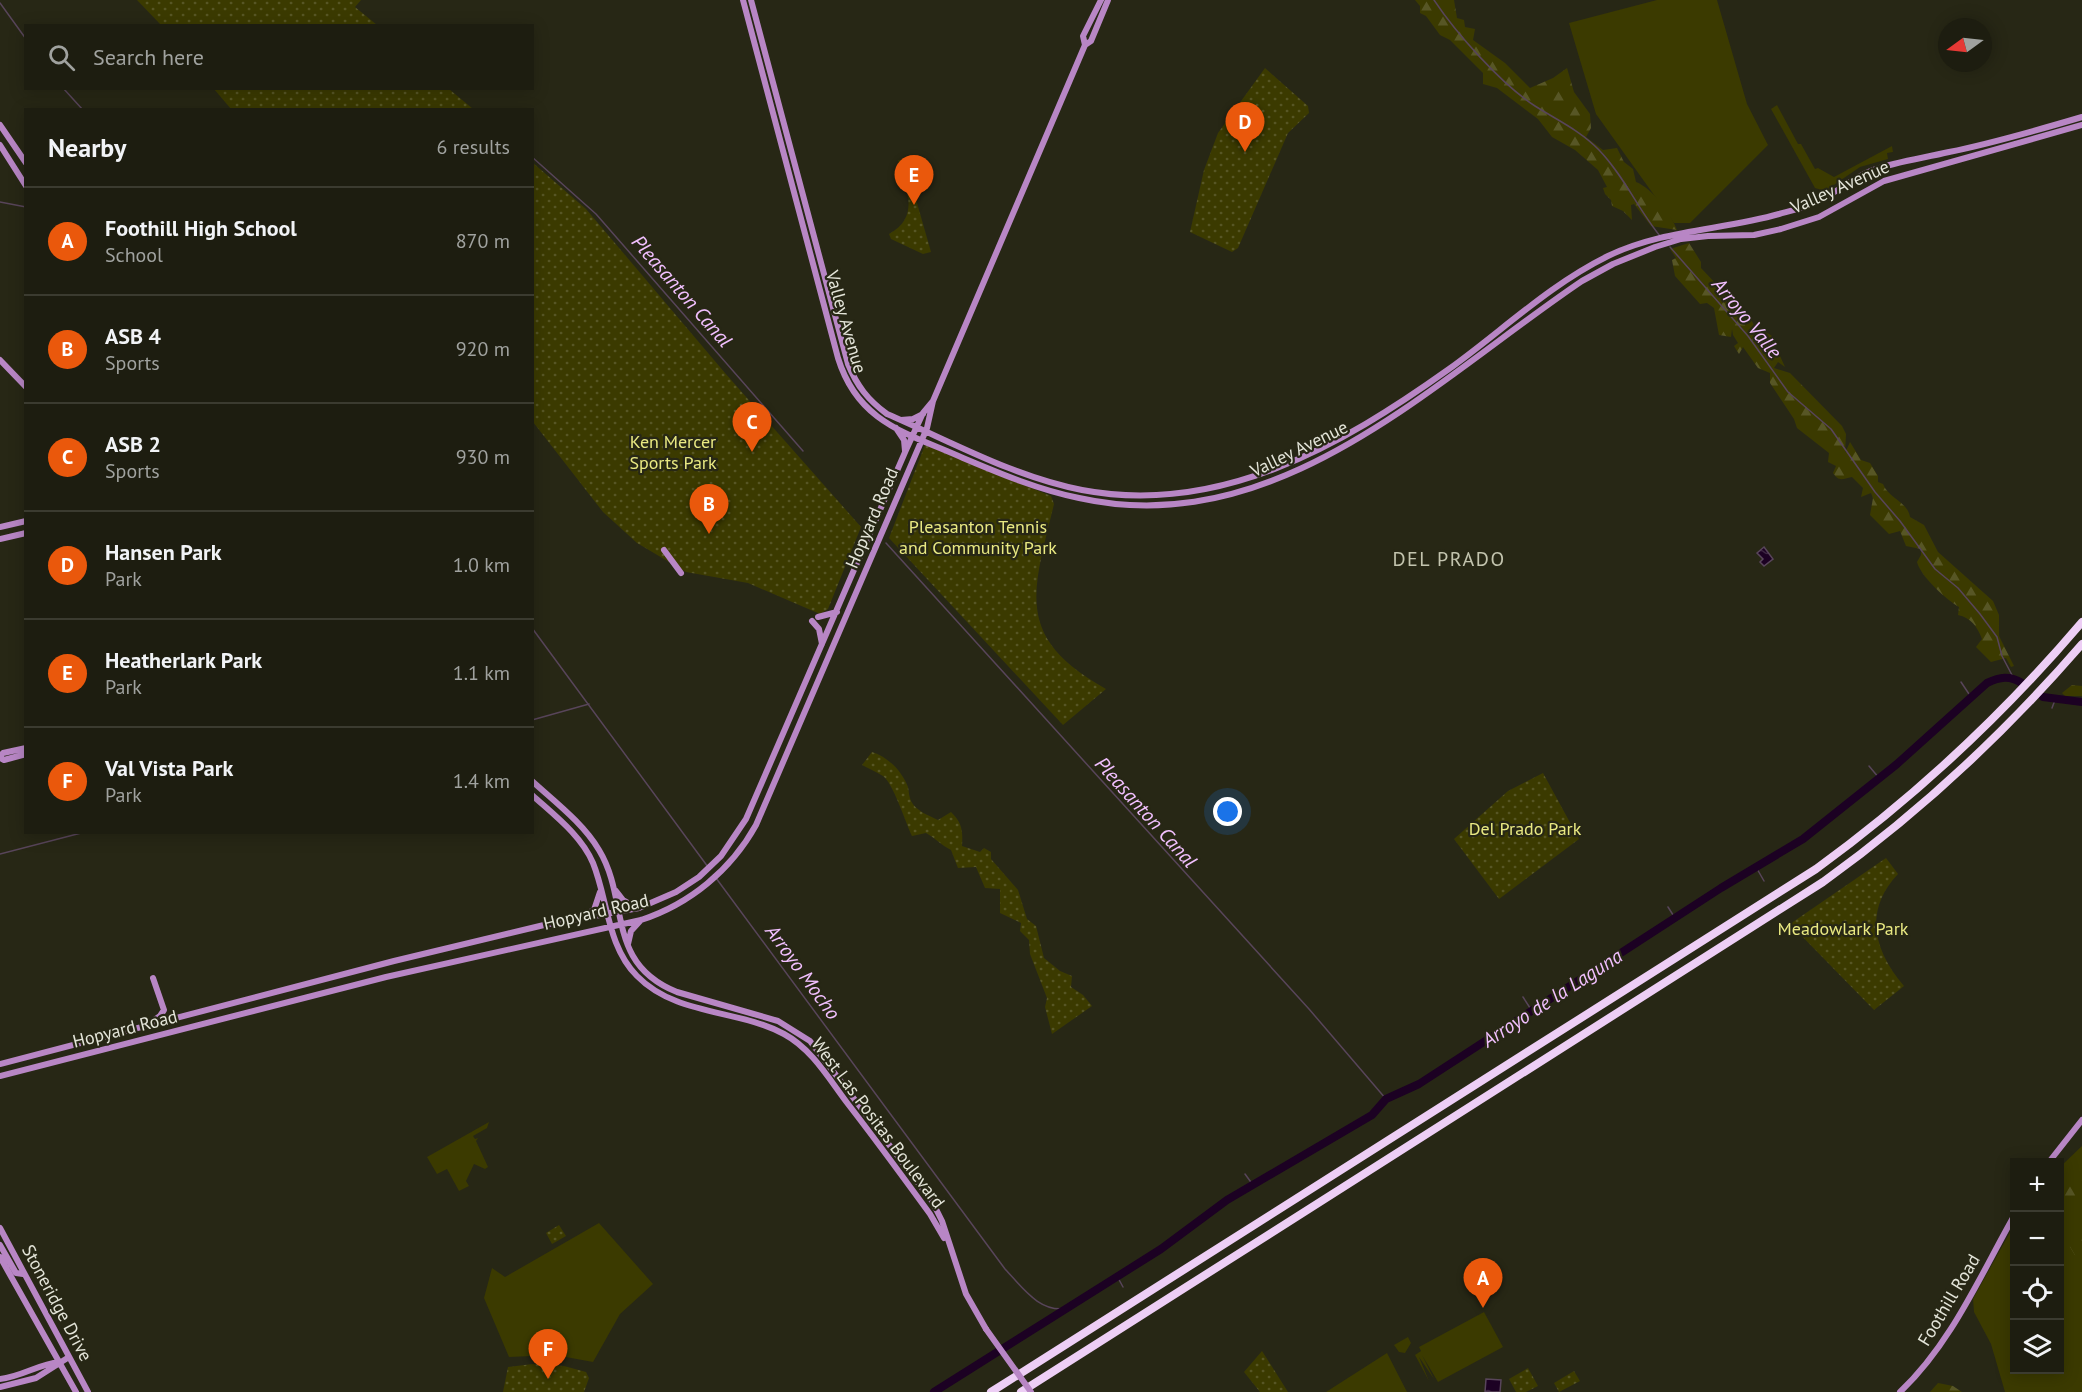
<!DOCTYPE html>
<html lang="en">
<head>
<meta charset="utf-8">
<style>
  body { margin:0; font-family:"PT Sans",sans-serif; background:#2a2a1e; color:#f1f3f6 }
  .controls { position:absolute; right:18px; bottom:18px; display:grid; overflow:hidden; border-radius:0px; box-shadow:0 3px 15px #0003 }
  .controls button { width:54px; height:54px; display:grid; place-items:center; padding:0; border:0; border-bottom:2px solid #3b3b30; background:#1d1d10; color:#f1f3f6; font:30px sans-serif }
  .compass { position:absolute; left:1938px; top:18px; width:54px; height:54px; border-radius:50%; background:#1d1d10; box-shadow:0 3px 15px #0003; rotate:255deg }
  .you { position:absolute; left:1228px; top:812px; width:21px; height:21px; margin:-15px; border:4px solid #fff; border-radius:50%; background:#1a73e8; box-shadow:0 0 0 9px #1a73e833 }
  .badge { display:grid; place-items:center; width:39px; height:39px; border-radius:50%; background:#ea580c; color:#fff; font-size:20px; font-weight:700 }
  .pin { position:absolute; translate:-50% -50px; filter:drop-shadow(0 2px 3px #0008) }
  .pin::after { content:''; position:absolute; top:32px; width:21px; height:18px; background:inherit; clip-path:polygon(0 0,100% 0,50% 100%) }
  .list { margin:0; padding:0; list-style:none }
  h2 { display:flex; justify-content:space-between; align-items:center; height:78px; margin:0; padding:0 24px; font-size:26px }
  h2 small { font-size:20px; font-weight:400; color:#a0a29f }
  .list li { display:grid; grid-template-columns:39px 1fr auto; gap:18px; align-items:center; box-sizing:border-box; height:108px; padding:0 24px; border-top:2px solid #3b3b30 }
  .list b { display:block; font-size:22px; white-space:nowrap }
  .list p { margin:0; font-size:20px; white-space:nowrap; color:#a0a29f }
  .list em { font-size:20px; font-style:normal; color:#a0a29f }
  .icon { flex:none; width:33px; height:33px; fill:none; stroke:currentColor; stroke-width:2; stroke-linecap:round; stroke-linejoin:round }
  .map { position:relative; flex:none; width:2082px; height:1392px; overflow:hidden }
  .search { position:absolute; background:#1d1d10; box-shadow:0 3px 15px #0003; left:24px; top:24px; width:510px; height:66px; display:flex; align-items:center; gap:15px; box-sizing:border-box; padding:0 21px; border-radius:0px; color:#a0a29f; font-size:22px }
  .panel { position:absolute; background:#1d1d10; box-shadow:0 3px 15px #0003; left:24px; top:108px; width:510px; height:726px; border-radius:0px }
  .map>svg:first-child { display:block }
  .grass { fill:#3b3a00 }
  .forest { fill:url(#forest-firs) }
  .park { fill:url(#park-dots) }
  .water { fill:url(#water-ripples); stroke:#58455a; stroke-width:1.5 }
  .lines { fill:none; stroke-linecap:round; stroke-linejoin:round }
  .stream { stroke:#58455a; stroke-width:1.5 }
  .river { stroke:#1c0123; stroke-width:8 }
  .secondary { stroke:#b886c5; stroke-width:6 }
  .highway { stroke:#edcef5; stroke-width:8 }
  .secondary-bridge { stroke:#b886c5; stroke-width:6 }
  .labels { text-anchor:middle; stroke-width:4.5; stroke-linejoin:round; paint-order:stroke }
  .street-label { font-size:18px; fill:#e4e5d9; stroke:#272715 }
  .park-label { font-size:18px; fill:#e9e982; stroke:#272715 }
  .water-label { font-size:20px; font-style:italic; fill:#f2c0ff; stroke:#272715 }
  .neighbourhood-label { font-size:20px; letter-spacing:1.5px; fill:#c3c4ae; stroke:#272715 }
</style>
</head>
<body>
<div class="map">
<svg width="2082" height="1392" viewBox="0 0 2082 1392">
  <defs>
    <pattern id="forest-firs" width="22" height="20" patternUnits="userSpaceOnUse" patternTransform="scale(1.5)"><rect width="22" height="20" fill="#3b3a00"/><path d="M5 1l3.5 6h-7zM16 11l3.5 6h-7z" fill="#575625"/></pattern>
    <pattern id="park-dots" width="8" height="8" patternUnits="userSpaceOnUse" patternTransform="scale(1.5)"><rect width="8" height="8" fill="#3b3a00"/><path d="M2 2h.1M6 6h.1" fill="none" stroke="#575625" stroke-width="1.8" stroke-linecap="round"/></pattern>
    <pattern id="water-ripples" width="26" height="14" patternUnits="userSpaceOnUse" patternTransform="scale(1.5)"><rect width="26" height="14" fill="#1c0123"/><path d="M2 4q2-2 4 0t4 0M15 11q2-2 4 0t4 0" fill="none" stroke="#3d2642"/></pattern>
  </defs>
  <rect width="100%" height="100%" fill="#272715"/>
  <path class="grass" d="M1657,0H1717L1747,104L1768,145L1690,223H1674L1596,114L1569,23Z
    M1777,105L1798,144H1801L1815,169L1818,168L1834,177L1892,146L1893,152L1887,153L1888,159L1860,167L1825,191L1815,188L1771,109Z
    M489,1122L487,1128L473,1136L475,1139L478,1138L476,1141L488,1167L485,1169L474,1164L466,1181L469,1186L459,1191L447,1169L437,1174L427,1157Z
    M2082,1146V1392H2005L1991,1344L1974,1312L1973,1299L2014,1225V1370H2060V1167Z
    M599,1223L653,1284L620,1314L593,1362L555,1355L509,1357L484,1298L492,1268L505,1277Z
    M1484,1312L1503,1347L1438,1382L1422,1355L1434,1379L1419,1357L1429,1381L1415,1355L1421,1351L1419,1347Z
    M1408,1337L1411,1343L1405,1353L1399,1352L1394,1345Z
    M1387,1353L1407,1392H1326Z"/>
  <path class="forest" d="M1415,0H1454L1457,18L1464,20L1465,27L1475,29L1473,40L1505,63L1530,88L1553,78L1567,68L1574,92L1590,114L1591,128L1586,137L1603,150L1617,148L1624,162L1633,169L1636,182C1652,188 1671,214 1677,230L1651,226L1634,204L1631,205L1632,220L1623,211L1612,206L1611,200L1605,194L1603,188L1607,187L1598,170L1575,150L1552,137L1538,119L1497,88L1483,84V73L1450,40L1440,35L1426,16L1420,13V6Z
    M1689,243L1701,262V268L1734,303L1735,309L1748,314L1754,325L1772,336L1769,343L1777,351L1776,355L1780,356L1785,367L1778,362L1774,368L1790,373L1842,426L1846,434L1845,453L1850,442L1861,460L1870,463L1878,476V482L1883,484C1888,498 1908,502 1910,517L1924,525L1938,552L1993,601L1999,615V636L2014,666L2011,667L2006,658L1991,662L1976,647L1982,639C1977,626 1971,618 1958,615L1959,607C1947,600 1921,577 1917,562L1921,555V549L1906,546L1900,531L1889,534L1870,515L1873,498L1871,493L1861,497L1863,488L1852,477C1842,479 1839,482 1833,473L1836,466L1828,462L1829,453L1797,428L1794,419L1770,383V373L1758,368L1743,347L1739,354L1734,346L1738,343L1733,335L1732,329L1731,337L1719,335L1714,308L1707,303L1700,304L1675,276L1672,260L1676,258L1670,249Z
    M2072,685L2082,686V696H2065L2062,693Z
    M2064,1174L2082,1181V1207L2060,1194Z
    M2082,1235V1267L2064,1237Z
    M1938,1383L1953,1386L1962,1392H1930Z"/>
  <path class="park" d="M137,0H361L355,7L377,25H161Z
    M1265,68L1308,106L1309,113L1288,133L1238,248L1232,252L1190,232L1204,170L1218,133Z
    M214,89H449L473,109H231Z
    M910,159L919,191L915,196L931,252L923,254L891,239L889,234C921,217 906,188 898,160Z
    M532,162L586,209L725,373L861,527L828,609L820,614L748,583L686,572L637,543L603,512L533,422Z
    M925,445L1051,496L1054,504C1033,592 1013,637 1106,689L1063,725L889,538Z
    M872,752C888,757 902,771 908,787C909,792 909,797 911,801C916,811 928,815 938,820L951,812C962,823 963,830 962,846L980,852L984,848L991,852V859L1018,890L1027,919L1036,926L1044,958L1060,971L1072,976L1071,987L1083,995L1092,1006L1052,1034L1045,1007L1047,998L1030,954L1029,940L1020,931L1021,923L1000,913V889L985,888L976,867L958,868L951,850C941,845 935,838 926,833L912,836C905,821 893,783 883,776C877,772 869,769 862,765Z
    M1543,773L1579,839L1499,899L1454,839L1508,791Z
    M1886,858L1898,874C1863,911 1874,951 1904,986L1874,1010L1790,924Z
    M559,1225L566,1236L552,1244L546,1233Z
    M1262,1351L1288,1392H1260L1244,1372Z
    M533,1364L564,1366L586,1372L589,1378L584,1392H503L508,1367Z
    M1528,1368L1538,1386L1526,1392H1516L1509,1379Z
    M1574,1371L1580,1381L1559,1392L1554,1383Z"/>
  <path class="water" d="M1764,547L1773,559L1764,566L1760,562L1763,559L1757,553Z
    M1486,1379L1501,1380L1500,1392H1485Z"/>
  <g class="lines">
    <path class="stream" d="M1434,0C1456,33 1501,84 1535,106C1557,120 1581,131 1599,150C1624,176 1638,209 1660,236
      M0,3L26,39
      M63,88L83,110
      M532,157L596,214L803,451
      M0,202L26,207
      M1670,247L1748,336L1788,392L1831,429L1875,492L1900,521L1935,569L1958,588L1980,614L1997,637L2002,656L2013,677
      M886,543L1309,1009L1386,1099
      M532,628L708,867
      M1961,682L1971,697
      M2052,708L2055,700
      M532,720L589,704
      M1869,766L1879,778
      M0,854L85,832
      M1756,867L1764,881
      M716,878L1005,1269C1022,1287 1040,1314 1068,1308
      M1668,907L1675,918
      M1523,997L1532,1011
      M1245,1174L1253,1185
      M1117,1276L1123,1287"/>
    <path class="river" d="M2043,697L2082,702
      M934,1392L1161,1249L1227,1200L1372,1115L1386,1099L1419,1084L1721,888L1803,839L1897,764L1987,683C2000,677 2009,675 2022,683"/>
    <path class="secondary" d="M743,0L838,358C858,423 907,433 963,458C1001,474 1039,490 1079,498C1277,542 1432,382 1582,281L1613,264L1655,247L1681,239L1708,236L1754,235L1781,229L1819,217L1884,181L2082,125
      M751,0L848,364C857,386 868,400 887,414C950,441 1014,477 1082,490C1219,516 1341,446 1449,369C1502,331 1549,285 1608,256C1661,230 1723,230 1779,214C1794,210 1809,207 1822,199C1840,190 1854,177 1873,170C1898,161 1924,158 1949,152C1994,143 2038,130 2082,117
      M1085,45L1091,41L1108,0
      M0,125L26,163
      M0,145L26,186
      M0,360L26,387
      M901,420L913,419L923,414
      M896,428L904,440L905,451
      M0,527L26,521
      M0,539L26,533
      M664,550L681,573
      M818,617L837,612
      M812,621L819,629L822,644
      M0,757L3,753L26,748
      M0,758L4,760L26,754
      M532,781C555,802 583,823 599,850C630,901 605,963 677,992L778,1021L810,1041L932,1201L942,1221L966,1294L986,1329
      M532,795C554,815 581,835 593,863C608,900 607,946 637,976C676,1016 738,1009 784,1034C812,1049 829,1079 848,1104C876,1140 903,1177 930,1214L944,1238
      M616,891L623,900L637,908
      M580,917L594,910L600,892
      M628,944L631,931L641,920
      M150,1023L160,1016L164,1010L153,978
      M0,1064L394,961L544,925L639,908L676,892L699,877L721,856L746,819L906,450L923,413L933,401L1085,45L1083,36L1101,0
      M0,1076L386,977L641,920C690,904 731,870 756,825L927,428L933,401
      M2049,1162L2082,1120
      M0,1228L88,1392
      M0,1245L16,1273L23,1274
      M0,1257L76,1392
      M0,1379C21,1377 39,1364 59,1362
      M0,1387L36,1378L69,1357
      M1900,1392C1951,1344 1980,1276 2014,1216"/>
    <path class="highway" d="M991,1392L1816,869C1915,797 2003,715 2082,622
      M1021,1392L1823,882C1919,813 2005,733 2082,644"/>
    <path class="secondary-bridge" d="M986,1329L1031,1392"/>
  </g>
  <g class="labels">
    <g class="street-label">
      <text transform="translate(1840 187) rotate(-24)" y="6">Valley Avenue</text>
      <text transform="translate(846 322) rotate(74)" y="6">Valley Avenue</text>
      <text transform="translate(1299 449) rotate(-26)" y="6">Valley Avenue</text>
      <text transform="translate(872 518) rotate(-67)" y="6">Hopyard Road</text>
      <text transform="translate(596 912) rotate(-13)" y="6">Hopyard Road</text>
      <text transform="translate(125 1029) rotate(-14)" y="6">Hopyard Road</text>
      <text transform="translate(878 1123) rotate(53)" y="6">West Las Positas Boulevard</text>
      <text transform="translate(1949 1300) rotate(-59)" y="6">Foothill Road</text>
      <text transform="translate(57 1303) rotate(62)" y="6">Stoneridge Drive</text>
    </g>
    <g class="park-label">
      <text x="673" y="448">Ken Mercer<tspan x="673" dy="21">Sports Park</tspan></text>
      <text x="978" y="533">Pleasanton Tennis<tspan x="978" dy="21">and Community Park</tspan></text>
      <text x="1525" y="835">Del Prado Park</text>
      <text x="1843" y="935">Meadowlark Park</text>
    </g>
    <g class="water-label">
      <text transform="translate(682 291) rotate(49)" y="7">Pleasanton Canal</text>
      <text transform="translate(1747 318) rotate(51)" y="7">Arroyo Valle</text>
      <text transform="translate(1146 812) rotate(48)" y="7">Pleasanton Canal</text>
      <text transform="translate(803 972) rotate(54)" y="7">Arroyo Mocho</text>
      <text transform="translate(1552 998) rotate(-33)" y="7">Arroyo de la Laguna</text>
    </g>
    <g class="neighbourhood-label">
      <text x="1449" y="566">DEL PRADO</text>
    </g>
  </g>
</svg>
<div class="controls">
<button>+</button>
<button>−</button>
<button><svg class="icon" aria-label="locate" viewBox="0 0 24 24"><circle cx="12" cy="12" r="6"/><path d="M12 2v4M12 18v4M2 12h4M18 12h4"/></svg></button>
<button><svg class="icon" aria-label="layers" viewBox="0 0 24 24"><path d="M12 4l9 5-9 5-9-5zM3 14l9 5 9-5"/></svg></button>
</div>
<svg class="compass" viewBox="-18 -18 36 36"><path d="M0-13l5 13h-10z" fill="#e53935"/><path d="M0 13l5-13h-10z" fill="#a0a29f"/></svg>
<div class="you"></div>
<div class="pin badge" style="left:1483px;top:1308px">A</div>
<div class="pin badge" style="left:709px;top:534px">B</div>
<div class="pin badge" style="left:752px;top:452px">C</div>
<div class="pin badge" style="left:1245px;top:152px">D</div>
<div class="pin badge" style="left:914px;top:205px">E</div>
<div class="pin badge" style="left:548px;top:1379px">F</div>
<div class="search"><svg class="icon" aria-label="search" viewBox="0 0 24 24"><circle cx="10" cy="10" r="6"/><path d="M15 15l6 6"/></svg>Search here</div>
<section class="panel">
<h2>Nearby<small>6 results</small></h2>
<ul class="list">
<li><span class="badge">A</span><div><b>Foothill High School</b><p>School</p></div><em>870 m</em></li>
<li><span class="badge">B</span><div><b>ASB 4</b><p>Sports</p></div><em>920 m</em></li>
<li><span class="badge">C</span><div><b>ASB 2</b><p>Sports</p></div><em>930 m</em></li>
<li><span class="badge">D</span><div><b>Hansen Park</b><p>Park</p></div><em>1.0 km</em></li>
<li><span class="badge">E</span><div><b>Heatherlark Park</b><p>Park</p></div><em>1.1 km</em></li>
<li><span class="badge">F</span><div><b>Val Vista Park</b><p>Park</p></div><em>1.4 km</em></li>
</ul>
</section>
</div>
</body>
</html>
